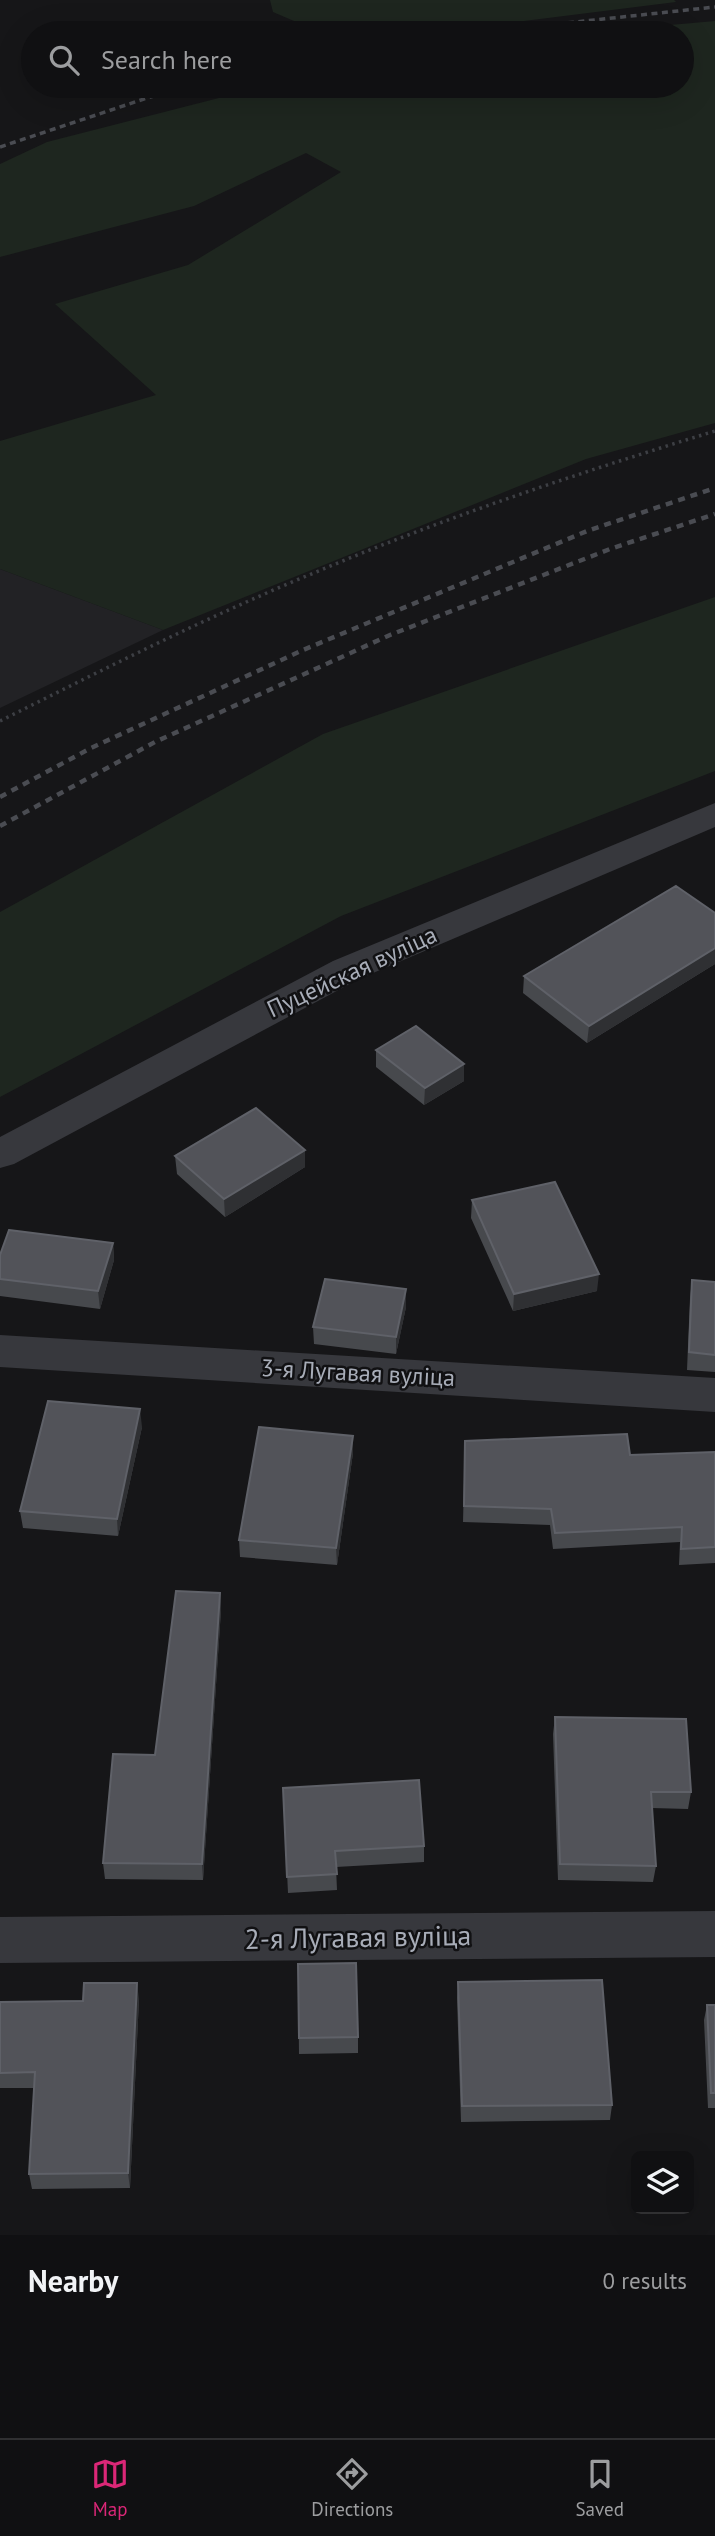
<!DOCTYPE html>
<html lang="en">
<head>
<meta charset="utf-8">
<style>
  body { margin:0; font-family:"PT Sans",sans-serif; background:#1e1e20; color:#f1f3f6 }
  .controls { position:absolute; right:21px; bottom:21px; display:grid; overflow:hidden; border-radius:10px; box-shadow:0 7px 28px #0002 }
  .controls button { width:63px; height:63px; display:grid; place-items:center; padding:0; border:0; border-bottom:2px solid #303032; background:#101012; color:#f1f3f6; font:35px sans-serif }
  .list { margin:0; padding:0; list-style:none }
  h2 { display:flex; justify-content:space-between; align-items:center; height:91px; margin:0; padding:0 28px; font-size:30px }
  h2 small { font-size:23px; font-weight:400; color:#9c9d9f }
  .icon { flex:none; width:38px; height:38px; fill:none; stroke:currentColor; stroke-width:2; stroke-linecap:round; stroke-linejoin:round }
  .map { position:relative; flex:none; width:715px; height:2235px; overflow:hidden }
  .search { position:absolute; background:#101012; box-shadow:0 7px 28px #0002; left:21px; right:21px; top:21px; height:77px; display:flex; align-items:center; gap:18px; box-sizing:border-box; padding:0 24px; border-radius:38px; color:#9c9d9f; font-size:26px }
  .sheet { height:203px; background:#101012 }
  nav { display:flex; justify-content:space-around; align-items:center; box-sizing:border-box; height:98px; border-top:2px solid #303032; background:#101012; font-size:19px; color:#9c9d9f }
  nav a { display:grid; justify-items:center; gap:4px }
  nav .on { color:#db2777 }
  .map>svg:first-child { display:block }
  .built { fill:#222225 }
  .green { fill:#1e261f }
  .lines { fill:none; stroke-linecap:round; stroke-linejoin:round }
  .path { stroke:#3d3f44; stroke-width:3.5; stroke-dasharray:2.5 4.5; stroke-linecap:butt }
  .minor { fill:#37383d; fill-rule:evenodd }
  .rail-far1 { stroke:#4a4c52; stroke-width:3.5; stroke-dasharray:6 4.5; stroke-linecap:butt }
  .rail { stroke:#4a4c52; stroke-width:4.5; stroke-dasharray:7 6; stroke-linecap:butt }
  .wall { fill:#47494d }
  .shaded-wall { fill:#2f3033 }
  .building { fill:#525359; stroke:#5f6168; stroke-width:2 }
  .labels { text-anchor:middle; stroke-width:5; stroke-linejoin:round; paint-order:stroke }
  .street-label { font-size:24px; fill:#a8adb8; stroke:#111113 }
  .near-street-label { font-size:28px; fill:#a8adb8; stroke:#111113 }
</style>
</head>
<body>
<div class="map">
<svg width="715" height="2235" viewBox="0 0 715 2235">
  <rect width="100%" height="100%" fill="#161618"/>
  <path class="built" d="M0,569L163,630L0,708Z"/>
  <path class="green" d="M270,0H674L676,2L429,33H322L273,12Z
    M715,21V423L586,459L163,630L0,569V441L156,395L55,304L188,265L341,172L306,153L194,206L0,257V164L47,142L266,86H682V33H580Z
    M715,597V771L341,916L0,1097V912L323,734Z"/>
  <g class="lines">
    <path class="path" d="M0,721C106,668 211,615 321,570C449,516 582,472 715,431"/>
    <path class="minor" d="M715,803V827L359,979L14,1164L0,1168V1137L333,961Z
      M0,1335L715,1378V1412L0,1367Z
      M715,1911V1957L0,1963V1917Z"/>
    <path class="rail-far1" d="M474,33L715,7
      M0,147L150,97L198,86"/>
    <path class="rail" d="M0,797L91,748L303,650L587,531L715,488
      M0,826L155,742L390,635L610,549L715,514"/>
  </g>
  <path class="wall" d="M715,913V964L587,1043L523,993L524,976Z
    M376,1050L464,1064V1081L424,1105L376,1067Z
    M305,1150V1167L225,1217L177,1174L175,1156Z
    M472,1200L597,1291L513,1311L471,1218Z
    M113,1243L114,1260L100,1309L0,1296V1255Z
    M692,1280L715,1282V1372L687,1370L690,1298Z
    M406,1307L396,1354L314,1344L313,1327Z
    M142,1427L118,1536L23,1528L20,1511Z
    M353,1436V1453L337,1565L240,1557L239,1540Z
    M465,1441L630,1455L715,1452V1563L679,1565L680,1542L553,1549L550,1525L463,1522Z
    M220,1593L221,1610L203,1880L105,1879L103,1863L155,1755Z
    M555,1717L691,1792L688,1809L652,1808L656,1866L653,1882L558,1880L553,1734Z
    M283,1788L424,1846V1862L336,1867L337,1890L288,1893Z
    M298,1964L358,2037V2053L299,2054Z
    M458,1982L612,2105L610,2120L461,2122L457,1998Z
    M139,1999L130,2188L32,2189L29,2174L34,2088H0V2002Z
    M707,2005H715V2108H708L704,2020Z"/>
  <path class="shaded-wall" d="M715,948V964L587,1043L589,1026Z
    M464,1064V1081L424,1105L425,1088Z
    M305,1150V1167L225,1217L224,1199Z
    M113,1243L114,1260L100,1309L98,1291Z
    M599,1274L597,1291L513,1311L514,1294Z
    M406,1289V1307L396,1354V1337Z
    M140,1409L142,1427L118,1536L117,1519Z
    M353,1436V1453L337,1565L336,1548Z
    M220,1593L221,1610L203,1880L202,1864Z
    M137,1983L139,1999L130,2188L128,2173Z"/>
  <path class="building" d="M676,886L715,913V948L589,1026L524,976Z
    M416,1026L464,1064L425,1088L376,1050Z
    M256,1108L305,1150L224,1199L175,1156Z
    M555,1182L599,1274L514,1294L472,1200Z
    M9,1230L113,1243L98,1291L0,1279V1255Z
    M325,1279L406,1289L396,1337L313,1327Z
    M692,1280L715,1282V1355L689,1352Z
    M48,1401L140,1409L117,1519L20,1511Z
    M259,1427L353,1436L336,1548L239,1540Z
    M627,1434L630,1455L715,1452V1547L681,1549L682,1527L555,1533L551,1509L464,1506L465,1441Z
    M176,1591L220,1593L202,1864L103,1863L113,1754L155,1755Z
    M555,1717L686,1719L691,1792H651L656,1866L560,1864Z
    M419,1780L424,1846L335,1851L337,1874L287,1877L283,1788Z
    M356,1963L358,2037L299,2038L298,1964Z
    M602,1980L612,2105L462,2106L458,1982Z
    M84,1983H137L128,2173L29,2174L35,2072L0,2073V2002L83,2001Z
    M707,2005H715V2093H711Z"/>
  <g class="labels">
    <g class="street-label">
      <text transform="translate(352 972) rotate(-25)" y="8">Пуцейская вуліца</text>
      <text transform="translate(358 1373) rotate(3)" y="8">3-я Лугавая вуліца</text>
    </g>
    <g class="near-street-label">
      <text transform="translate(358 1937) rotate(-1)" y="10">2-я Лугавая вуліца</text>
    </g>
  </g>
</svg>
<div class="controls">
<button><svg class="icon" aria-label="layers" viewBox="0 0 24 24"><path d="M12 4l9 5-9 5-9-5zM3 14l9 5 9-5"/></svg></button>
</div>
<div class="search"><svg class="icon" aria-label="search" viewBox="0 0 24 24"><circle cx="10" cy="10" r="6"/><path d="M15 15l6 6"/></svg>Search here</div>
</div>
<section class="sheet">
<h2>Nearby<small>0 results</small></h2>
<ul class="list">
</ul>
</section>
<nav>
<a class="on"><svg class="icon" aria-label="map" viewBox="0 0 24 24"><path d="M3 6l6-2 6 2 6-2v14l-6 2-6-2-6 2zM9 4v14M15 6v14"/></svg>Map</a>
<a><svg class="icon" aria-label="directions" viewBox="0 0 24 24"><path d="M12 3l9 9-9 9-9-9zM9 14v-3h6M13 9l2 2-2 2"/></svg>Directions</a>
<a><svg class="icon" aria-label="saved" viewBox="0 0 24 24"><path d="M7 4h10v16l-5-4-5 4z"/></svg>Saved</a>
</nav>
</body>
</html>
